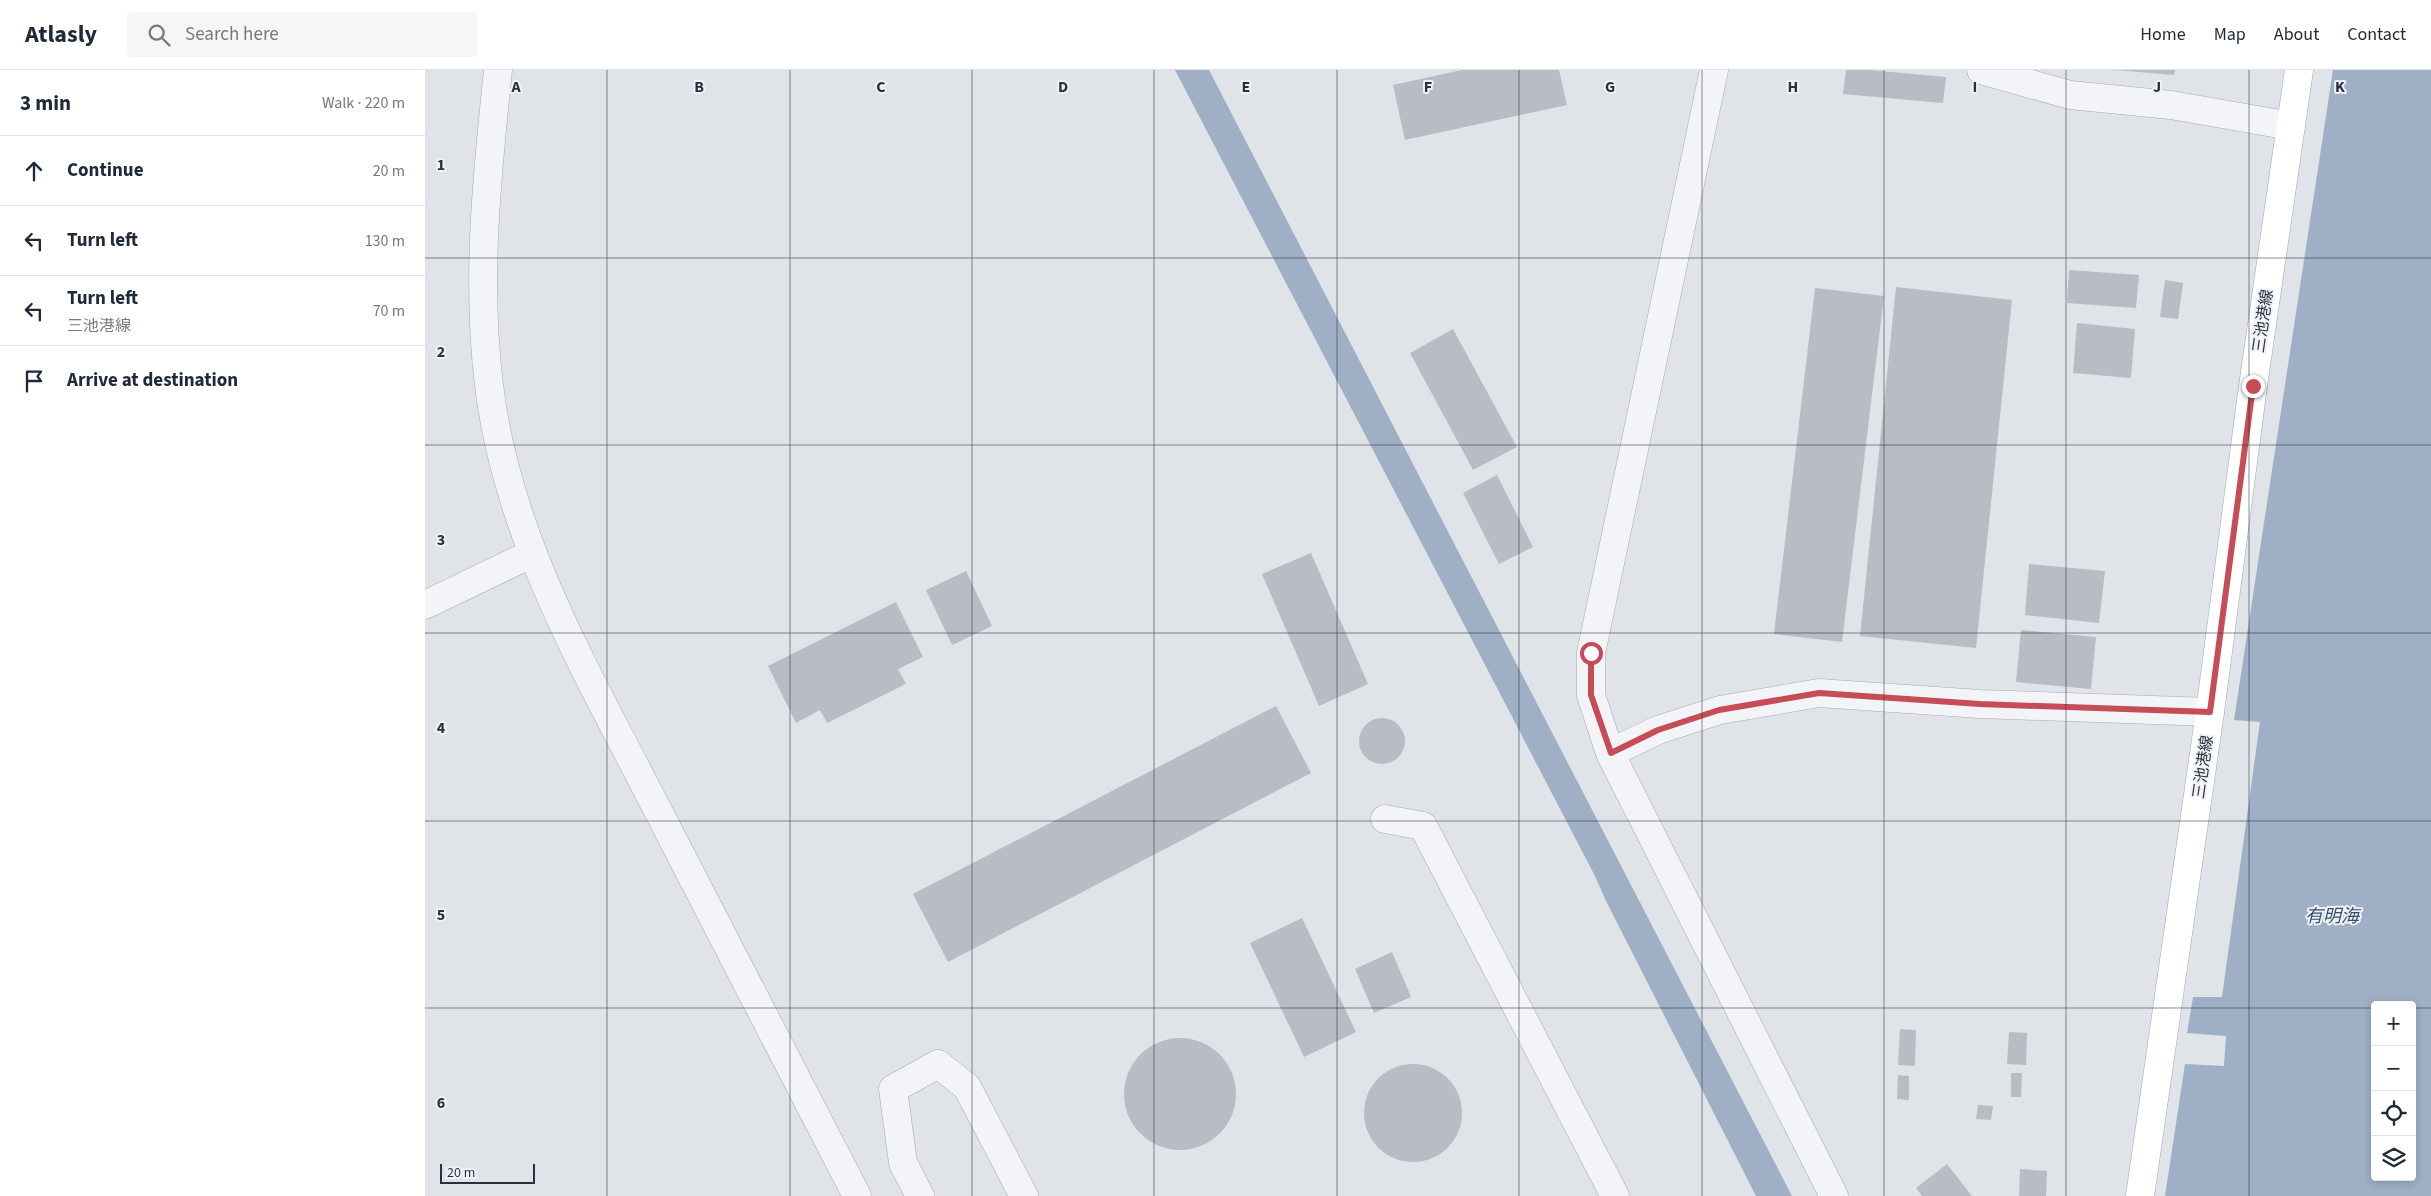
<!DOCTYPE html>
<html lang="en">
<head>
<meta charset="utf-8">
<style>
  body { margin:0; font-family:"Source Sans 3","Noto Sans JP",sans-serif; background:#f6f6f7; color:#1f2937 }
  .controls { position:absolute; right:15px; bottom:15px; display:grid; overflow:hidden; border-radius:5px; box-shadow:0 2px 8px #0003 }
  .controls button { width:45px; height:45px; display:grid; place-items:center; padding:0; border:0; border-bottom:1px solid #e0e1e3; background:#fff; color:#1f2937; font:25px sans-serif }
  .scale { position:absolute; left:15px; bottom:12px; width:95px; box-sizing:border-box; padding-left:5px; border:2px solid #2a303f; border-top:0; font-size:14px; line-height:18px; white-space:nowrap; color:#2a303f; -webkit-text-stroke:4px #f0f2f6; paint-order:stroke }
  .stop { position:absolute; width:15px; height:15px; margin:-11px; border:4px solid #c64d58; border-radius:50%; background:#fff }
  .stop.end { background:#c64d58; border-color:#fff; box-shadow:0 1px 5px #0008 }
  .list { margin:0; padding:0; list-style:none }
  h2 { display:flex; justify-content:space-between; align-items:center; height:65px; margin:0; padding:0 20px; font-size:21px }
  h2 small { font-size:16px; font-weight:400; color:#747a83 }
  .list li { display:grid; grid-template-columns:32px 1fr auto; gap:15px; align-items:center; box-sizing:border-box; height:70px; padding:0 20px; border-top:1px solid #e0e1e3 }
  .list b { display:block; font-size:19px; white-space:nowrap }
  .list p { margin:0; font-size:16px; white-space:nowrap; color:#747a83 }
  .list em { font-size:16px; font-style:normal; color:#747a83 }
  .icon { flex:none; width:28px; height:28px; fill:none; stroke:currentColor; stroke-width:2; stroke-linecap:round; stroke-linejoin:round }
  .map { position:relative; flex:none; width:2006px; height:1126px; overflow:hidden }
  header { display:flex; align-items:center; gap:30px; box-sizing:border-box; height:70px; padding:0 25px; background:#fff; border-bottom:1px solid #e0e1e3 }
  header strong { font-size:24px }
  nav { display:flex; gap:28px; margin-inline-start:auto; font-size:18px }
  .search { width:350px; height:45px; background:#f6f6f7; display:flex; align-items:center; gap:12px; box-sizing:border-box; padding:0 18px; border-radius:5px; color:#747a83; font-size:19px }
  main { display:flex }
  aside { flex:1; background:#fff }
  .map>svg:first-child { display:block }
  .water { fill:#9eafc6; fill-rule:evenodd }
  .building { fill:#b8bcc5 }
  .lines { fill:none; stroke-linecap:round; stroke-linejoin:round }
  .minor-casing { stroke:#a6aab2; stroke-width:29 }
  .major-casing { stroke:#a0a7b3; stroke-width:29 }
  .minor { stroke:#f3f4f7; stroke-width:28 }
  .major { stroke:#fff; stroke-width:28 }
  .route { stroke:#c64d58; stroke-width:6 }
  .grid { fill:none; stroke:#2a303f; stroke-width:1; stroke-opacity:0.55 }
  .labels { text-anchor:middle; stroke-width:4; stroke-linejoin:round; paint-order:stroke }
  .street-label { font-size:16px; fill:#2a303f; stroke:#f0f2f6 }
  .water-label { font-size:18px; font-style:italic; fill:#364d70; stroke:#f0f2f6 }
  .grid-label { font-size:16px; text-anchor:middle; font-weight:bold; fill:#2a303f; stroke:#f0f2f6; stroke-width:4; stroke-linejoin:round; paint-order:stroke }
</style>
</head>
<body>
<header>
<strong>Atlasly</strong>
<div class="search"><svg class="icon" aria-label="search" viewBox="0 0 24 24"><circle cx="10" cy="10" r="6"/><path d="M15 15l6 6"/></svg>Search here</div>
<nav><a>Home</a><a>Map</a><a>About</a><a>Contact</a></nav>
</header>
<main>
<aside>
<h2>3 min<small>Walk · 220 m</small></h2>
<ul class="list">
<li><svg class="icon" aria-label="ahead" viewBox="0 0 24 24"><path d="M12 20V5M6 11l6-6 6 6"/></svg><div><b>Continue</b></div><em>20 m</em></li>
<li><svg class="icon" aria-label="left" viewBox="0 0 24 24"><path d="M17 20v-9H6M10 6l-5 5 5 5"/></svg><div><b>Turn left</b></div><em>130 m</em></li>
<li><svg class="icon" aria-label="left" viewBox="0 0 24 24"><path d="M17 20v-9H6M10 6l-5 5 5 5"/></svg><div><b>Turn left</b><p>三池港線</p></div><em>70 m</em></li>
<li><svg class="icon" aria-label="arrive" viewBox="0 0 24 24"><path d="M6 21V4h12l-3 4 3 4H6"/></svg><div><b>Arrive at destination</b></div></li>
</ul>
</aside>
<div class="map">
<svg width="2006" height="1126" viewBox="0 0 2006 1126">
  <rect width="100%" height="100%" fill="#e0e3e8"/>
  <path class="water" d="M750,0H784L1367,1126H1331L1181,831L1170,806Z
    M1908,0H2006V1126H1740L1760,994L1799,996L1801,966L1762,963L1768,927H1797L1835,652L1809,650ZM1950,935H1987V1107H1950Z"/>
  <path class="building" d="M1037,0H1134L1142,35L980,70L968,15Z
    M1421,0H1445L1521,7L1518,33L1418,24Z
    M1691,0H1750L1749,5Z
    M1644,200L1714,205L1711,238L1642,233Z
    M1740,210L1758,213L1753,249L1735,247Z
    M1471,217L1587,230L1551,578L1435,566Z
    M1390,218L1459,226L1417,572L1349,564Z
    M1652,253L1710,259L1706,308L1648,303Z
    M1028,259L1092,377L1048,400L985,283Z
    M1072,405L1108,477L1074,494L1038,423Z
    M886,483L943,614L894,636L837,504Z
    M1604,494L1680,501L1674,553L1600,545Z
    M541,501L567,556L527,575L501,520Z
    M471,532L498,587L473,599L481,614L402,653L395,640L371,653L343,596Z
    M1596,560L1671,567L1666,619L1591,612Z
    M851,636L886,703L523,892L488,824Z
    M934 671a23 23 0 1 1 46 0a23 23 0 1 1-46 0Z
    M877,848L931,962L879,987L825,873Z
    M967,882L986,927L949,943L930,899Z
    M1475,959L1491,960L1490,996L1473,995Z
    M1584,962L1602,963L1601,995L1582,994Z
    M699 1024a56 56 0 1 1 112 0a56 56 0 1 1-112 0Z
    M939 1043a49 49 0 1 1 98 0a49 49 0 1 1-98 0Z
    M1586,1003H1597L1596,1027H1586Z
    M1473,1005L1484,1006V1030L1472,1029Z
    M1553,1035L1568,1036L1566,1050L1551,1049Z
    M1522,1094L1547,1126H1497L1491,1118Z
    M1595,1099L1622,1101L1621,1126H1594Z"/>
  <g class="lines">
    <g class="minor-casing">
      <path id="minor" d="M73,0C62,104 51,211 64,315C82,466 160,599 228,731C296,863 364,994 432,1126
        M1289,0L1166,583V625L1185,683L1409,1126
        M1556,0L1645,25L1746,35L1866,56
        M0,535L108,483
        M1185,683L1233,660L1295,640L1394,623L1555,634L1785,642
        M960,749L998,756L1190,1126
        M495,1126L478,1093L468,1019L513,994L542,1017L599,1126"/>
    </g>
    <g class="major-casing">
      <path id="major" d="M1715,1126L1785,642L1828,316L1874,0"/>
    </g>
    <use href="#minor" class="minor"/>
    <use href="#major" class="major"/>
  </g>
  <g class="lines">
    <path class="route" d="M1166,583V625L1186,683L1233,660L1294,640L1394,623L1555,634L1785,642L1828,316"/>
  </g>
  <path class="grid" d="M182,0V1126M365,0V1126M547,0V1126M729,0V1126M912,0V1126M1094,0V1126M1277,0V1126M1459,0V1126M1641,0V1126M1824,0V1126M0,188H2006M0,375H2006M0,563H2006M0,751H2006M0,938H1950M1987,938H2006"/>
  <g class="labels">
    <g class="street-label">
      <text transform="translate(1837 251) rotate(-82)" y="6">三池港線</text>
      <text transform="translate(1777 697) rotate(-82)" y="6">三池港線</text>
    </g>
    <g class="water-label">
      <text x="1907" y="852">有明海</text>
    </g>
  </g>
  <g class="grid-label">
    <text x="91" y="22">A</text>
    <text x="274" y="22">B</text>
    <text x="456" y="22">C</text>
    <text x="638" y="22">D</text>
    <text x="821" y="22">E</text>
    <text x="1003" y="22">F</text>
    <text x="1185" y="22">G</text>
    <text x="1368" y="22">H</text>
    <text x="1550" y="22">I</text>
    <text x="1732" y="22">J</text>
    <text x="1915" y="22">K</text>
    <text x="16" y="100">1</text>
    <text x="16" y="287">2</text>
    <text x="16" y="475">3</text>
    <text x="16" y="663">4</text>
    <text x="16" y="850">5</text>
    <text x="16" y="1038">6</text>
  </g>
</svg>
<div class="controls">
<button>+</button>
<button>−</button>
<button><svg class="icon" aria-label="locate" viewBox="0 0 24 24"><circle cx="12" cy="12" r="6"/><path d="M12 2v4M12 18v4M2 12h4M18 12h4"/></svg></button>
<button><svg class="icon" aria-label="layers" viewBox="0 0 24 24"><path d="M12 4l9 5-9 5-9-5zM3 14l9 5 9-5"/></svg></button>
</div>
<div class="scale">20 m</div>
<div class="stop" style="left:1166px;top:583px"></div>
<div class="stop end" style="left:1828px;top:316px"></div>
</div>
</main>
</body>
</html>
